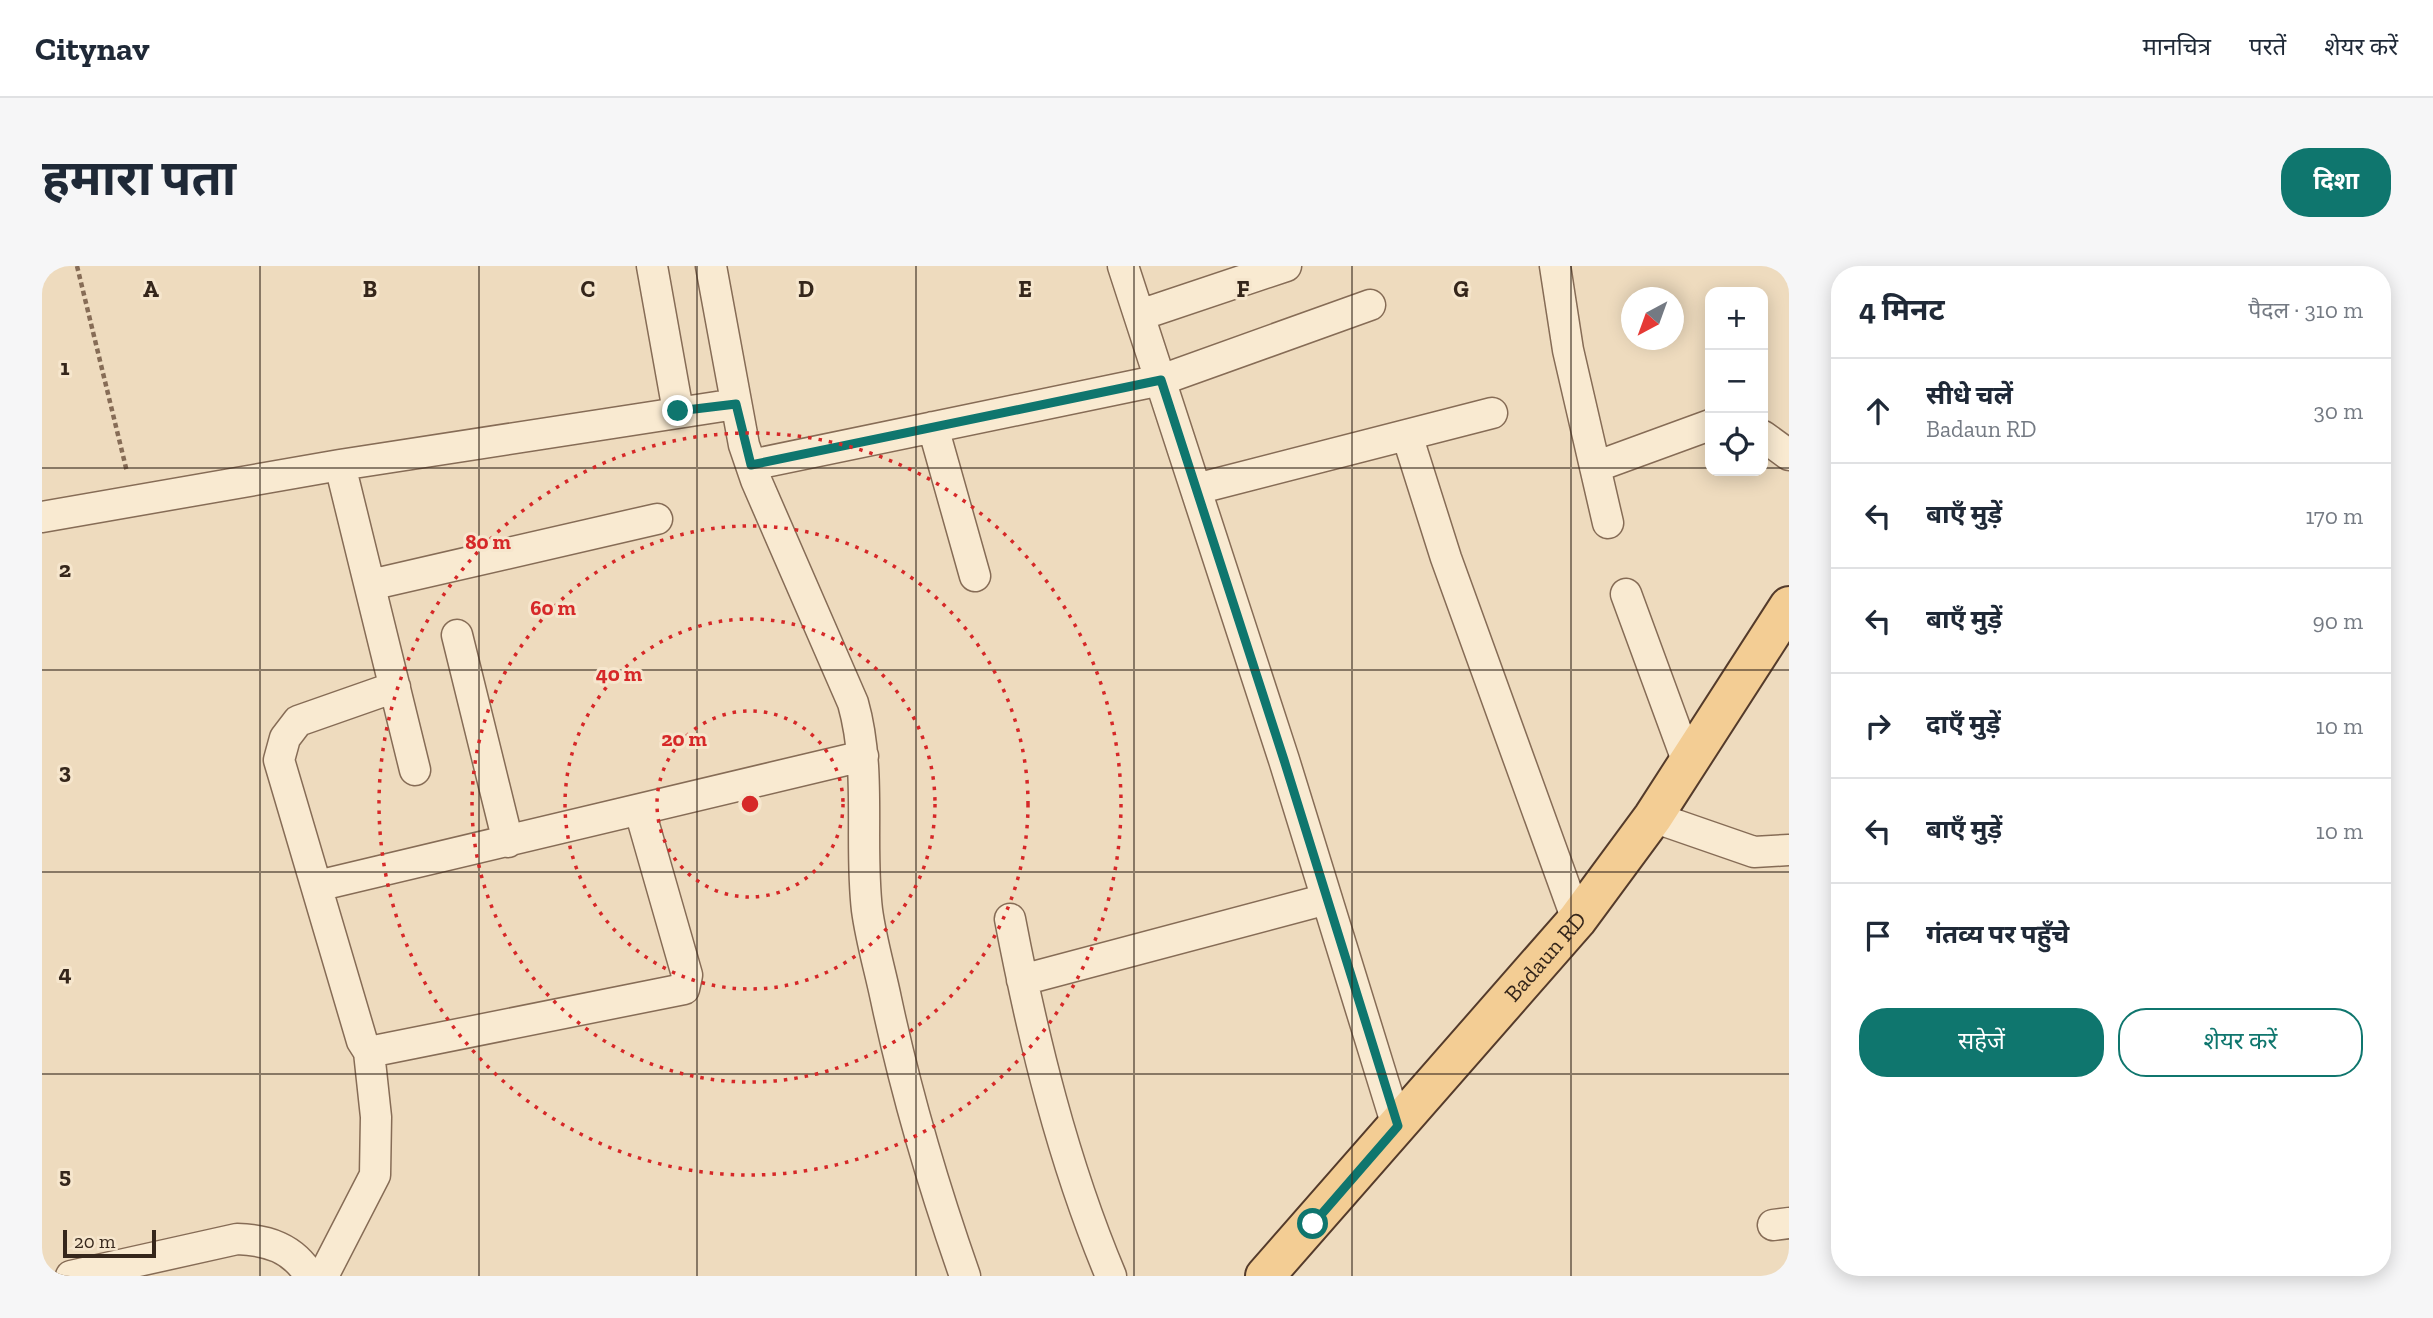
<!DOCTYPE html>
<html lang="hi">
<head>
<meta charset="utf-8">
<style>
  body { margin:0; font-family:"Zilla Slab","Noto Sans Devanagari",serif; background:#f6f6f7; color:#1f2937 }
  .controls { position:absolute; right:21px; top:21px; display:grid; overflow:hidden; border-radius:14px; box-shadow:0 4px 18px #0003 }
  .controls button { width:63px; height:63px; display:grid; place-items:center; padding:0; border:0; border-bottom:2px solid #e0e1e3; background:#fff; color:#1f2937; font:35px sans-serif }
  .compass { position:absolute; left:1579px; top:21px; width:63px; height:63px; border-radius:50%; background:#fff; box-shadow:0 4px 18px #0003; rotate:221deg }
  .scale { position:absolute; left:21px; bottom:18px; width:93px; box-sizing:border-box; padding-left:7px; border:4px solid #35261b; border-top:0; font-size:19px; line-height:24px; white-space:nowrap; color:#35261b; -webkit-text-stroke:5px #f6e6cd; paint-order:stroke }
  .stop { position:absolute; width:21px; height:21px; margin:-16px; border:5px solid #0f766e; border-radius:50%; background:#fff }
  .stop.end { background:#0f766e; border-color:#fff; box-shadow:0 2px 7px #0008 }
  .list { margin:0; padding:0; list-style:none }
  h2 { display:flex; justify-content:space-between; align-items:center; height:91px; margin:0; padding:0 28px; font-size:30px }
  h2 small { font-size:23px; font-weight:400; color:#747a83 }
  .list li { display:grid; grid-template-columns:46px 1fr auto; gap:21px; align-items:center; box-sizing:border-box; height:105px; padding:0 28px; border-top:2px solid #e0e1e3 }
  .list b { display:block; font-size:26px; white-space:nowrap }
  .list p { margin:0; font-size:23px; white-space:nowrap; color:#747a83 }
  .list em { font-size:23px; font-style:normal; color:#747a83 }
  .actions { display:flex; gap:14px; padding:21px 28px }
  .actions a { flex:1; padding:16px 0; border:2px solid #0f766e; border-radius:28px; text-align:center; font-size:24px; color:#0f766e }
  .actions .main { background:#0f766e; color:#fff }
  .icon { flex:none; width:38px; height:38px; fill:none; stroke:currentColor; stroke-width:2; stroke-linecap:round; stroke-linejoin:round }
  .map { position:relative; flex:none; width:1747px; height:1010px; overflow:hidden; border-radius:28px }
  header { display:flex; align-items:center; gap:42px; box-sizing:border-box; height:98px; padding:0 35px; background:#fff; border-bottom:2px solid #e0e1e3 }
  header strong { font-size:33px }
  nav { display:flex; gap:38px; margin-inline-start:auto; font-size:24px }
  .intro { display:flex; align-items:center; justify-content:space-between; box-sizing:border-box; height:168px; padding:0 42px }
  h1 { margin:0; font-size:49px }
  .button { padding:18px 32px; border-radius:28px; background:#0f766e; color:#fff; font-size:24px; font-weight:700 }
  main { display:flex; gap:42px; padding:0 42px }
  aside { flex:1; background:#fff; border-radius:28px; box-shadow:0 4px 18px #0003 }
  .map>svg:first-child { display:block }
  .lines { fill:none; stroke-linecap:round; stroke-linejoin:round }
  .minor-casing { stroke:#866c56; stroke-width:33 }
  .major-casing { stroke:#543b2b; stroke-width:42 }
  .path { stroke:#866c56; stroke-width:4.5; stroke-dasharray:5 3.5; stroke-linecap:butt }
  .minor { stroke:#f9ead1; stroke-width:30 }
  .major { stroke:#f3cd94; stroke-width:38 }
  .route { stroke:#0f766e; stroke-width:9 }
  .grid { fill:none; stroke:#35261b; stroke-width:2; stroke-opacity:0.55 }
  .ring { fill:none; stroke:#d62828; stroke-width:3.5; stroke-dasharray:3.5 7 }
  .labels { text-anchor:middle; stroke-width:6; stroke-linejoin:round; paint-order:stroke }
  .street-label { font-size:23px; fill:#35261b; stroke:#f6e6cd }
  .grid-label { font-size:23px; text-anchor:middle; font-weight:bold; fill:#35261b; stroke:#f6e6cd; stroke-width:6; stroke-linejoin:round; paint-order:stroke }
  .centre { fill:#d62828; stroke:#f6e6cd; stroke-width:3.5 }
  .ring-label { font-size:21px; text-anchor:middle; font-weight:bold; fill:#d62828; stroke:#f6e6cd; stroke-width:6; stroke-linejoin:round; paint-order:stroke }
</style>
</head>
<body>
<header>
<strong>Citynav</strong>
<nav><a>मानचित्र</a><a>परतें</a><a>शेयर करें</a></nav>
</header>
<div class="intro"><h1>हमारा पता</h1><a class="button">दिशा</a></div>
<main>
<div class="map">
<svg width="1747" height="1010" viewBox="0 0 1747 1010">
  <rect width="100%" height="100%" fill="#eedbbe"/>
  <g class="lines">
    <g class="minor-casing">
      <path id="minor" d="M610,0L636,145
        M669,0L702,179L714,214L811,437C830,504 817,576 825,644C829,674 838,704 844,733C864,827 891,919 923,1010
        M1081,0L1242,494L1355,860
        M1513,0L1526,84L1566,257
        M1098,49L1244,0
        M891,161L933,310
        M1365,169L1404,292L1535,654
        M1721,170L1747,189
        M298,199L373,504
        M709,199L1119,114L1328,39
        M1553,201L1668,159
        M1154,223L1450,147
        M0,251L298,199L694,138
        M328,319L615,253
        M1584,328L1646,497
        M415,369L466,576
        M353,421L256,455L243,472L237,494L320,775L327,786L642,723L645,709L598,545
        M1611,551L1712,586L1747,584
        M275,620L821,490
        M968,653C991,773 1021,896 1069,1010
        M980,714L1285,633
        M1731,959L1747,957
        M29,1010L195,973C226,974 251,982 268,1010
        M281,1010L333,909L334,851L327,786"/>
    </g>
    <g class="major-casing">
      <g id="major">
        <path id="s1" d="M1223,1010L1535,654L1611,551L1747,340"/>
      </g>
    </g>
    <path class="path" d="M35,0L85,206"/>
    <use href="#minor" class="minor"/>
    <use href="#major" class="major"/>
  </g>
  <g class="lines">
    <path class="route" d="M636,145L694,138L709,199L1119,114L1242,494L1356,860L1271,958"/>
  </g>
  <path class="grid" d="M218,0V1010M437,0V1010M655,0V1010M874,0V1010M1092,0V1010M1310,0V1010M1529,0V1010M0,202H1668M1721,202H1747M0,404H1747M0,606H1747M0,808H1747"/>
  <g class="ring">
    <circle cx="708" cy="538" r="93"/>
    <circle cx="708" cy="538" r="185"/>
    <circle cx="708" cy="538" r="278"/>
    <circle cx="708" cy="538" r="371"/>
  </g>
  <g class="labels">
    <g class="street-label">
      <text dy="8" stroke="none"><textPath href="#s1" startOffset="425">Badaun RD</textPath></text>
    </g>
  </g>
  <g class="grid-label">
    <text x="109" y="31">A</text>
    <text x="328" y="31">B</text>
    <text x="546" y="31">C</text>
    <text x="764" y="31">D</text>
    <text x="983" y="31">E</text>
    <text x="1201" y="31">F</text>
    <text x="1419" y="31">G</text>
    <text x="23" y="109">1</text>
    <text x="23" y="311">2</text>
    <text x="23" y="513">3</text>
    <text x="23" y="715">4</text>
    <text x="23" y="917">5</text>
  </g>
  <circle cx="708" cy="538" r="10" class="centre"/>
  <g class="ring-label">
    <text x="446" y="283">80 m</text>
    <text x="511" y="349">60 m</text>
    <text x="577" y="415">40 m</text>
    <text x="642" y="480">20 m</text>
  </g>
</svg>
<div class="controls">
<button>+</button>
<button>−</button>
<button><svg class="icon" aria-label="locate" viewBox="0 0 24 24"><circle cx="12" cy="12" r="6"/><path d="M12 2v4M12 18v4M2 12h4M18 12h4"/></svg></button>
</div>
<svg class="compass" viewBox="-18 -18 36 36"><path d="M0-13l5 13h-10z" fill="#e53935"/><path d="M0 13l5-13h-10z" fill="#747a83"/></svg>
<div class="scale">20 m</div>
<div class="stop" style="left:1271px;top:958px"></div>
<div class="stop end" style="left:636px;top:145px"></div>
</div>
<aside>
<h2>4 मिनट<small>पैदल · 310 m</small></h2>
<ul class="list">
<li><svg class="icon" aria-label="ahead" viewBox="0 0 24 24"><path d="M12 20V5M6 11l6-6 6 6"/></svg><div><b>सीधे चलें</b><p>Badaun RD</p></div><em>30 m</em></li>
<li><svg class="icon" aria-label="left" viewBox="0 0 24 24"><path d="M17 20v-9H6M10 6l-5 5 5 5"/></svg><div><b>बाएँ मुड़ें</b></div><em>170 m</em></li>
<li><svg class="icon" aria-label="left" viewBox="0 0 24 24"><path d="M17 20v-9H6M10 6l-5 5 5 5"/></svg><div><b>बाएँ मुड़ें</b></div><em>90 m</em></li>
<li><svg class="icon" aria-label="right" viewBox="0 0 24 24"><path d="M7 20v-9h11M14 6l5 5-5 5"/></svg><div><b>दाएँ मुड़ें</b></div><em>10 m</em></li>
<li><svg class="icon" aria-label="left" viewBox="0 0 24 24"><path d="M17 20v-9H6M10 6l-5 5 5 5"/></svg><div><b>बाएँ मुड़ें</b></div><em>10 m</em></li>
<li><svg class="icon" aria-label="arrive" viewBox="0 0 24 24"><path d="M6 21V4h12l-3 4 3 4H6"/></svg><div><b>गंतव्य पर पहुँचे</b></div></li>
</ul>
<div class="actions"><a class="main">सहेजें</a><a>शेयर करें</a></div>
</aside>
</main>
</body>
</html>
